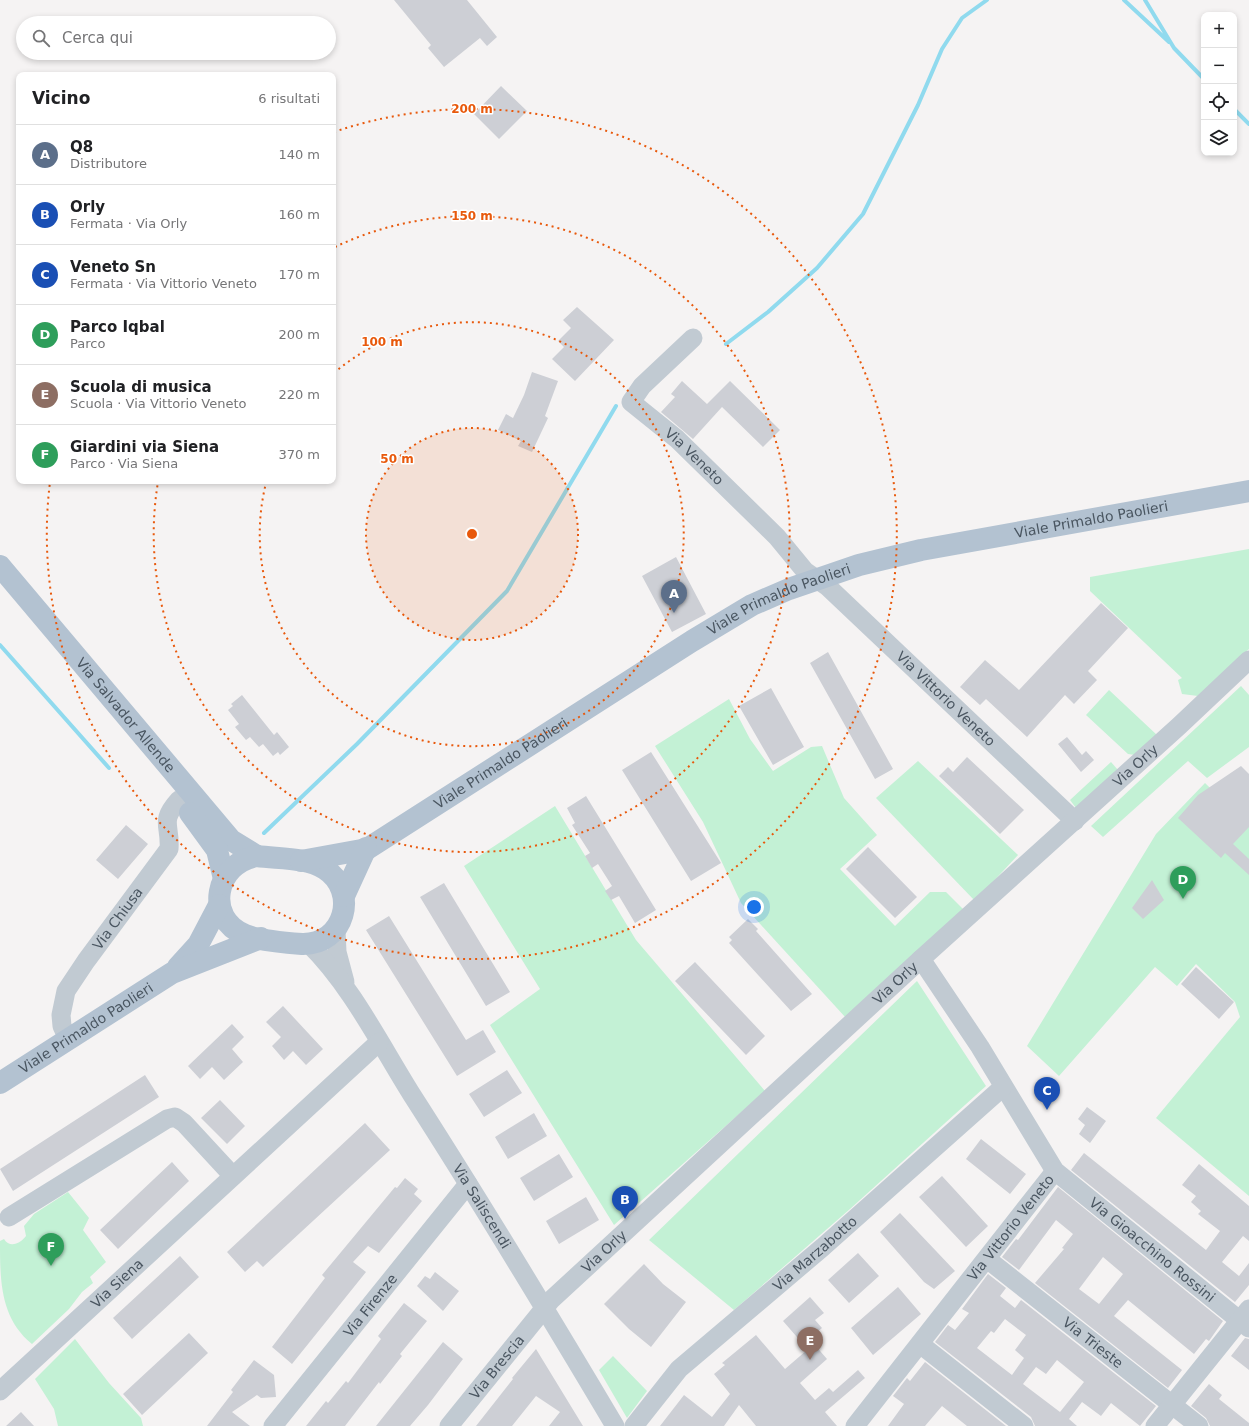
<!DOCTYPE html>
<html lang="it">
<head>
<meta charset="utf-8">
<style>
  body { margin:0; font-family:"DejaVu Sans",sans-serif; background:#f6f6f6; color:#202124 }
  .controls { position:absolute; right:12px; top:12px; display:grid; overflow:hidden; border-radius:8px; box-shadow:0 2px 6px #0003 }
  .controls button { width:36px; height:36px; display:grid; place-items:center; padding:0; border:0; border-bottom:1px solid #e0e0e0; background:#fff; color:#202124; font:20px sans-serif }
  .you { position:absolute; left:754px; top:907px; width:14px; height:14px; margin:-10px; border:3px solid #fff; border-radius:50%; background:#1a73e8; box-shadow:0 0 0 6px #1a73e833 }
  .badge { display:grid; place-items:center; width:26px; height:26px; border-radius:50%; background:#1a73e8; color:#fff; font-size:13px; font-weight:700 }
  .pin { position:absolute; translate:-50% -33px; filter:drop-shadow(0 1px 2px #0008) }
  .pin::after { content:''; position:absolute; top:21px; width:14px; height:12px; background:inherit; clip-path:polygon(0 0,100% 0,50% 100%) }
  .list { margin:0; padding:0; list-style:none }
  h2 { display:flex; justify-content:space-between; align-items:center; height:52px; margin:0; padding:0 16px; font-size:17px }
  h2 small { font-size:13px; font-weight:400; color:#757577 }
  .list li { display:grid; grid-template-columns:26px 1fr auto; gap:12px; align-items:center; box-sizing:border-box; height:60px; padding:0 16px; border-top:1px solid #e0e0e0 }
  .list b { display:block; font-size:15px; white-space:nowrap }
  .list p { margin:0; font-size:13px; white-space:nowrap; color:#757577 }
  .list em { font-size:13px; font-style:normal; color:#757577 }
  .icon { flex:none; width:22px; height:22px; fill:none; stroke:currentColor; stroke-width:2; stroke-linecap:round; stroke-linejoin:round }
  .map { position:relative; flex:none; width:1249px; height:1426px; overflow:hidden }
  .search { position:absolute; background:#fff; box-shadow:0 2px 6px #0003; left:16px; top:16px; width:320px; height:44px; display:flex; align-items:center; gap:10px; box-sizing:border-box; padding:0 14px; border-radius:22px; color:#757577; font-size:15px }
  .panel { position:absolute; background:#fff; box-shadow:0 2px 6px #0003; left:16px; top:72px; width:320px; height:412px; border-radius:8px }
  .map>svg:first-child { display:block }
  .green { fill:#c3f1d5 }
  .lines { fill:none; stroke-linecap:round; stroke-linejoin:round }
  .stream { stroke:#90daee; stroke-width:4 }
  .building { fill:#cdcfd5; fill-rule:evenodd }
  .minor { stroke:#c1cad2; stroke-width:19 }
  .major { stroke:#b3c2d1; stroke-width:22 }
  .ring { fill:none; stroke:#e8590c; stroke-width:2; stroke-dasharray:2 4 }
  .labels { text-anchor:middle; stroke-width:3; stroke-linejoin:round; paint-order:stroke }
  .street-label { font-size:14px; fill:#4a5661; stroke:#fff }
  .centre { fill:#e8590c; stroke:#fff; stroke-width:2 }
  .ring-label { font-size:12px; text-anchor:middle; font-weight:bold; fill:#e8590c; stroke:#fff; stroke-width:3; stroke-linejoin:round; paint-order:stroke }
</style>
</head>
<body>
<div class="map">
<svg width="1249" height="1426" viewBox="0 0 1249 1426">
  <rect width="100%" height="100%" fill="#f5f3f3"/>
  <path class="green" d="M1249,549V649L1198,696L1182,694L1178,680L1182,678L1090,591V577Z
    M1241,686L1249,695V747L1207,778L1188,761L1103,837L1091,826Z
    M1109,690L1157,735L1135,755L1128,754L1086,715Z
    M729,699L750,739L773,771L811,747L822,746L844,798L877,835L840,869L895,926L930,892H946L964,910L846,1018L741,903L703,822L655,746Z
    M918,761L1018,855L975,901L876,798Z
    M1111,762L1118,770L1076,808L1070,800Z
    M1205,783L1249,826V1196L1156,1118L1240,1017L1235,1002L1196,964L1177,986L1155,967L1059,1076L1027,1046L1156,834Z
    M555,806L636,940L765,1091L614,1225L490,1025L540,989L464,866Z
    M917,981L986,1086L850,1209L734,1310L649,1240Z
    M68,1192L89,1218L83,1230L106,1262L90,1277L93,1283L82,1292L69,1309L32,1344C0,1318 0,1280 0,1241L4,1239C10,1249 21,1243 26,1236L24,1226L34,1214Z
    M75,1339L109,1383L141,1418L143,1426H58L54,1409L35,1379Z
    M613,1356L647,1391L627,1418L599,1370Z"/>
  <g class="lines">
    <path class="stream" d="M1124,0L1169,42
      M1145,0L1174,48L1204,79
      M1234,109L1249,124
      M726,344L768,312L817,268L863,214L918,105L942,49L962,18L987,0
      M0,645L109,768
      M264,833L357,744L507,591L616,406"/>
  </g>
  <path class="building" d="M394,0H467L497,37L487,46L480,38L444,67L428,48L431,45Z
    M501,86L527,111L499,139L474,114Z
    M577,307L614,340L575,381L552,359L564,347L558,341L571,328L563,320Z
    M532,372L558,381L545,416L548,418L532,452L518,446L521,441L498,430L506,414L513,418L524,395Z
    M682,381L707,404L730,381L780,430L763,447L722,407L693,439L661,412L675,397L671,394Z
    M676,557L706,614L672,632L642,576Z
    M1101,603L1128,628L1088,671L1097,680L1074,704L1065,695L1027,737L986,699L980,705L960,687L985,660L1019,690Z
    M828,652L893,769L875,779L810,663Z
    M771,688L804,747L773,765L739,706Z
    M242,695L274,735L277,732L289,747L280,755L278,752L273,756L263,744L259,747L250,737L246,740L235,727L239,724L228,710L233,706L231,704Z
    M1067,737L1082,755L1086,751L1094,760L1081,772L1058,744Z
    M651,752L721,863L691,881L622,770Z
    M967,757L1024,810L1000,834L939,776L948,767L953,772Z
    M1241,766L1249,774V827L1233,844L1249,859V875L1225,853L1221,858L1178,818L1198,795Z
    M586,796L656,910L635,923L619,896L611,900L605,891L612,886L598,864L592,868L585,856L590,853L572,825L575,823L567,808Z
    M126,825L148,844L118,879L96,860Z
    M868,847L917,897L895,918L846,869Z
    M1152,880L1164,900L1143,919L1132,908Z
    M444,883L510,992L486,1006L420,897Z
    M389,916L466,1040L483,1030L496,1052L457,1076L366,930Z
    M748,919L758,929L756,931L812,994L791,1011L729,943L732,940L729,937Z
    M695,962L765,1036L746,1055L675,981Z
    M1196,967L1234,1002L1219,1019L1181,984Z
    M283,1006L323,1049L306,1065L293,1051L284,1060L272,1046L281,1037L266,1022Z
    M232,1024L244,1037L232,1049L243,1062L224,1080L212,1067L200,1079L188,1066Z
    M507,1070L522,1093L484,1117L469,1094Z
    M145,1075L159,1097L13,1191L0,1169Z
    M220,1100L245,1126L227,1144L201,1118Z
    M1087,1107L1106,1121L1090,1143L1079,1134L1085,1125L1078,1119Z
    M534,1113L547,1136L508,1159L495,1137Z
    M365,1123L390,1150L263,1267L257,1261L245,1272L227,1252Z
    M981,1139L1026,1174L1010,1194L966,1159Z
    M1084,1153L1206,1250L1220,1231L1198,1214L1201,1211L1191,1202L1196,1196L1182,1185L1199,1164L1249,1206V1241L1243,1236L1222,1262L1239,1276L1249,1263V1285L1235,1302L1071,1170Z
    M559,1154L573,1177L534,1201L520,1178Z
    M172,1162L189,1181L118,1249L100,1230Z
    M942,1176L988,1226L966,1247L919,1197Z
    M405,1178L418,1189L414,1194L422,1201L379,1253L368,1246L353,1262L366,1272L292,1364L272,1347L325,1278L322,1275L395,1187L397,1188Z
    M1058,1187L1223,1321L1209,1341L1206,1339L1194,1354L1128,1300L1114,1316L1182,1370L1168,1388L1035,1283L1064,1249L1062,1248L1073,1234L1056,1220L1019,1270L1002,1257L1016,1239L1018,1240ZM1103,1257L1123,1274L1099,1304L1079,1289Z
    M586,1197L599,1220L559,1244L546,1221Z
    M900,1213L955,1271L934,1289L924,1282L880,1232Z
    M858,1253L879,1276L849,1303L828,1280Z
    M180,1256L199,1277L132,1339L113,1318Z
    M644,1264L663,1284L686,1302L651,1347L629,1329L604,1304Z
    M435,1272L459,1291L443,1311L417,1286L425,1276L430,1279Z
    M988,1274L1006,1288L1000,1296L1015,1308L1021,1300L1156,1406L1140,1426L1111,1403L1101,1416L1082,1402L1069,1419L1077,1426H1035L1031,1417L935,1342L948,1325L955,1330L969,1313L962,1309ZM1005,1319L1026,1335L1015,1350L1024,1358L1012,1375L977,1348L991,1331L994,1333ZM1057,1360L1084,1382L1060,1412L1023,1384L1036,1367L1046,1374Z
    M898,1287L921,1314L873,1355L851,1328Z
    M810,1297L824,1313L815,1320L822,1328L803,1344L783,1321Z
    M404,1303L427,1321L400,1354L402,1356L380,1384L379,1382L345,1426H306L326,1401L328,1403L346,1381L348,1383L381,1339L378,1336Z
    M189,1333L208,1353L142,1415L123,1394Z
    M756,1335L785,1369L814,1344L827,1359L800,1383L815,1400L829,1388L833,1392L858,1370L865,1378L825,1412L837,1426H756L739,1405L724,1426H660L684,1395L712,1417L730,1394L714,1374L725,1365L722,1363Z
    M1245,1338L1249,1339V1370L1231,1356Z
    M443,1342L463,1359L428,1405L410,1426H376Z
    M536,1349L583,1426H549L560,1412L536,1396L512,1426H476L513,1379L512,1378Z
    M254,1360L274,1375L276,1397L261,1398L257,1395L232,1412L250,1426H207L233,1392L231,1390Z
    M925,1362L1006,1426H967L942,1406L925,1426H888L904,1404L893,1396L907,1378L910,1381Z
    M1209,1384L1222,1395L1219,1399L1249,1423V1426H1210L1206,1418L1191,1406Z
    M21,1412L34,1426H6Z"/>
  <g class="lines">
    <g class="minor">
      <path id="s1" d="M693,338L642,386L631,402L677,439L777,537L805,571L828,587L1075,821"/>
      <path d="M336,930L337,952L345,982"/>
      <path id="s2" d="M308,943C351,985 380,1044 412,1095C482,1204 549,1315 615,1426"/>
      <path id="s3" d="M921,959L980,1047L1055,1171L1249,1328"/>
      <path id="s4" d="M68,1039L62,1026L61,1015L66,991L86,961L169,849C171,825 159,822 179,800"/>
      <path d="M9,1217L167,1119L175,1117L184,1123L233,1176"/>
      <path id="s5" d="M987,1259L1199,1426"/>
      <path d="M920,1344L1024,1426"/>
      <path id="s6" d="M0,1391L379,1042"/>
      <path id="s7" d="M273,1426L468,1184"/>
      <path id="s8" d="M449,1426L551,1300L921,959L1179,726L1249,660"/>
      <path id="s9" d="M634,1426L679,1369L823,1247L1003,1087"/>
      <path id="s10" d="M855,1426L1055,1171"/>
      <path d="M1155,1426L1249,1309"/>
    </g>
    <g class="major">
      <path id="s11" d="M0,566L231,840L257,856"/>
      <path d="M190,813L217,850L224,879"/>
      <path d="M257,856C279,859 306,857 325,869C359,891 345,945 302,944C289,943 257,940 245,935C204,918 215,863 257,856Z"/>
      <path id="s12" d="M301,861L367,849L692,641L752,605L789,589L859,565L921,550L1249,491"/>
      <path d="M344,896L366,848"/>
      <path d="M178,967L198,945L219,905"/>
      <path id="s13" d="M0,1083L172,973L261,938"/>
    </g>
  </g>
  <circle cx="472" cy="534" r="106" fill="#e8590c" fill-opacity=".12"/>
  <g class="ring">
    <circle cx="472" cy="534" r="106"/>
    <path d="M334 373A212 212 0 1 1 266 483"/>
    <path d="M335 247A318 318 0 1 1 158 482"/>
    <path d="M334 132A425 425 0 1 1 50 482"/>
  </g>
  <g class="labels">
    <g class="street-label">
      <text dy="5" stroke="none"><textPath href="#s1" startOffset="173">Via Veneto</textPath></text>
      <text dy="5" stroke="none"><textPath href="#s12" startOffset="874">Viale Primaldo Paolieri</textPath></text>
      <text dy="5" stroke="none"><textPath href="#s12" startOffset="550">Viale Primaldo Paolieri</textPath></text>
      <text dy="5" stroke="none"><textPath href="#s1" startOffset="523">Via Vittorio Veneto</textPath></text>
      <text dy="5" stroke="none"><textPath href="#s11" startOffset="195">Via Salvador Allende</textPath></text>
      <text dy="5" stroke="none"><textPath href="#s12" startOffset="226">Viale Primaldo Paolieri</textPath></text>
      <text dy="5" stroke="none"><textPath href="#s8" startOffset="954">Via Orly</textPath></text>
      <text dy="5" stroke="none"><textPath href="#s4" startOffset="139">Via Chiusa</textPath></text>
      <text dy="5" stroke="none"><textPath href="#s8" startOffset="630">Via Orly</textPath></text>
      <text dy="5" stroke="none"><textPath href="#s13" startOffset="102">Viale Primaldo Paolieri</textPath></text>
      <text dy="5" stroke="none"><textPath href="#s2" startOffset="316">Via Saliscendi</textPath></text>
      <text dy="5" stroke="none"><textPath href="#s10" startOffset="252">Via Vittorio Veneto</textPath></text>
      <text dy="5" stroke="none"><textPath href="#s3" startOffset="376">Via Gioacchino Rossini</textPath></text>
      <text dy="5" stroke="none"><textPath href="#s8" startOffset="234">Via Orly</textPath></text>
      <text dy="5" stroke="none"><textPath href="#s9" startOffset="251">Via Marzabotto</textPath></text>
      <text dy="5" stroke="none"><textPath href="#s6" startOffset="159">Via Siena</textPath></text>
      <text dy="5" stroke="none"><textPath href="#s7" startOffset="155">Via Firenze</textPath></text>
      <text dy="5" stroke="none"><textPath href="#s5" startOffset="135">Via Trieste</textPath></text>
      <text dy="5" stroke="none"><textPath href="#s8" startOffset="76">Via Brescia</textPath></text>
    </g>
  </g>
  <circle cx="472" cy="534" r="6" class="centre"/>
  <g class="ring-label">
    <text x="472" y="113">200 m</text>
    <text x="472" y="220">150 m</text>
    <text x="382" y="346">100 m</text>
    <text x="397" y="463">50 m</text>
  </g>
</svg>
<div class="controls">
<button>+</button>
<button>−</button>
<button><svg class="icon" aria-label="locate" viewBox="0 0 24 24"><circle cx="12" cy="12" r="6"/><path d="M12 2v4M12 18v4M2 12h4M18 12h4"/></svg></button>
<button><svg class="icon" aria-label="layers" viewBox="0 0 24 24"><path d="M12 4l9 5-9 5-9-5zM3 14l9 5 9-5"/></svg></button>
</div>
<div class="you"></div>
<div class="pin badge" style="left:674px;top:613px;background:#5c6f8a">A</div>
<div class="pin badge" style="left:625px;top:1219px;background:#1a4fb4">B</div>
<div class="pin badge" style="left:1047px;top:1110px;background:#1a4fb4">C</div>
<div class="pin badge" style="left:1183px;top:899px;background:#2e9e5b">D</div>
<div class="pin badge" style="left:810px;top:1360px;background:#8d6e63">E</div>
<div class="pin badge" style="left:51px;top:1266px;background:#2e9e5b">F</div>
<div class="search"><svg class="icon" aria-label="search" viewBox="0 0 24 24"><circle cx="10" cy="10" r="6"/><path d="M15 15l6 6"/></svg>Cerca qui</div>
<section class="panel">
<h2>Vicino<small>6 risultati</small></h2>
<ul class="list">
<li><span class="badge" style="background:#5c6f8a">A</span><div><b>Q8</b><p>Distributore</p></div><em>140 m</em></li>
<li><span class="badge" style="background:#1a4fb4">B</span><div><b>Orly</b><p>Fermata · Via Orly</p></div><em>160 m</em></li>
<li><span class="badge" style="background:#1a4fb4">C</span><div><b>Veneto Sn</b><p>Fermata · Via Vittorio Veneto</p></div><em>170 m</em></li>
<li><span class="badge" style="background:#2e9e5b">D</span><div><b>Parco Iqbal</b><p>Parco</p></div><em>200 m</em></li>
<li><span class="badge" style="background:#8d6e63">E</span><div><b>Scuola di musica</b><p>Scuola · Via Vittorio Veneto</p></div><em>220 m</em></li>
<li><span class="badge" style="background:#2e9e5b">F</span><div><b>Giardini via Siena</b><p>Parco · Via Siena</p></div><em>370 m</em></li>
</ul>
</section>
</div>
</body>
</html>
